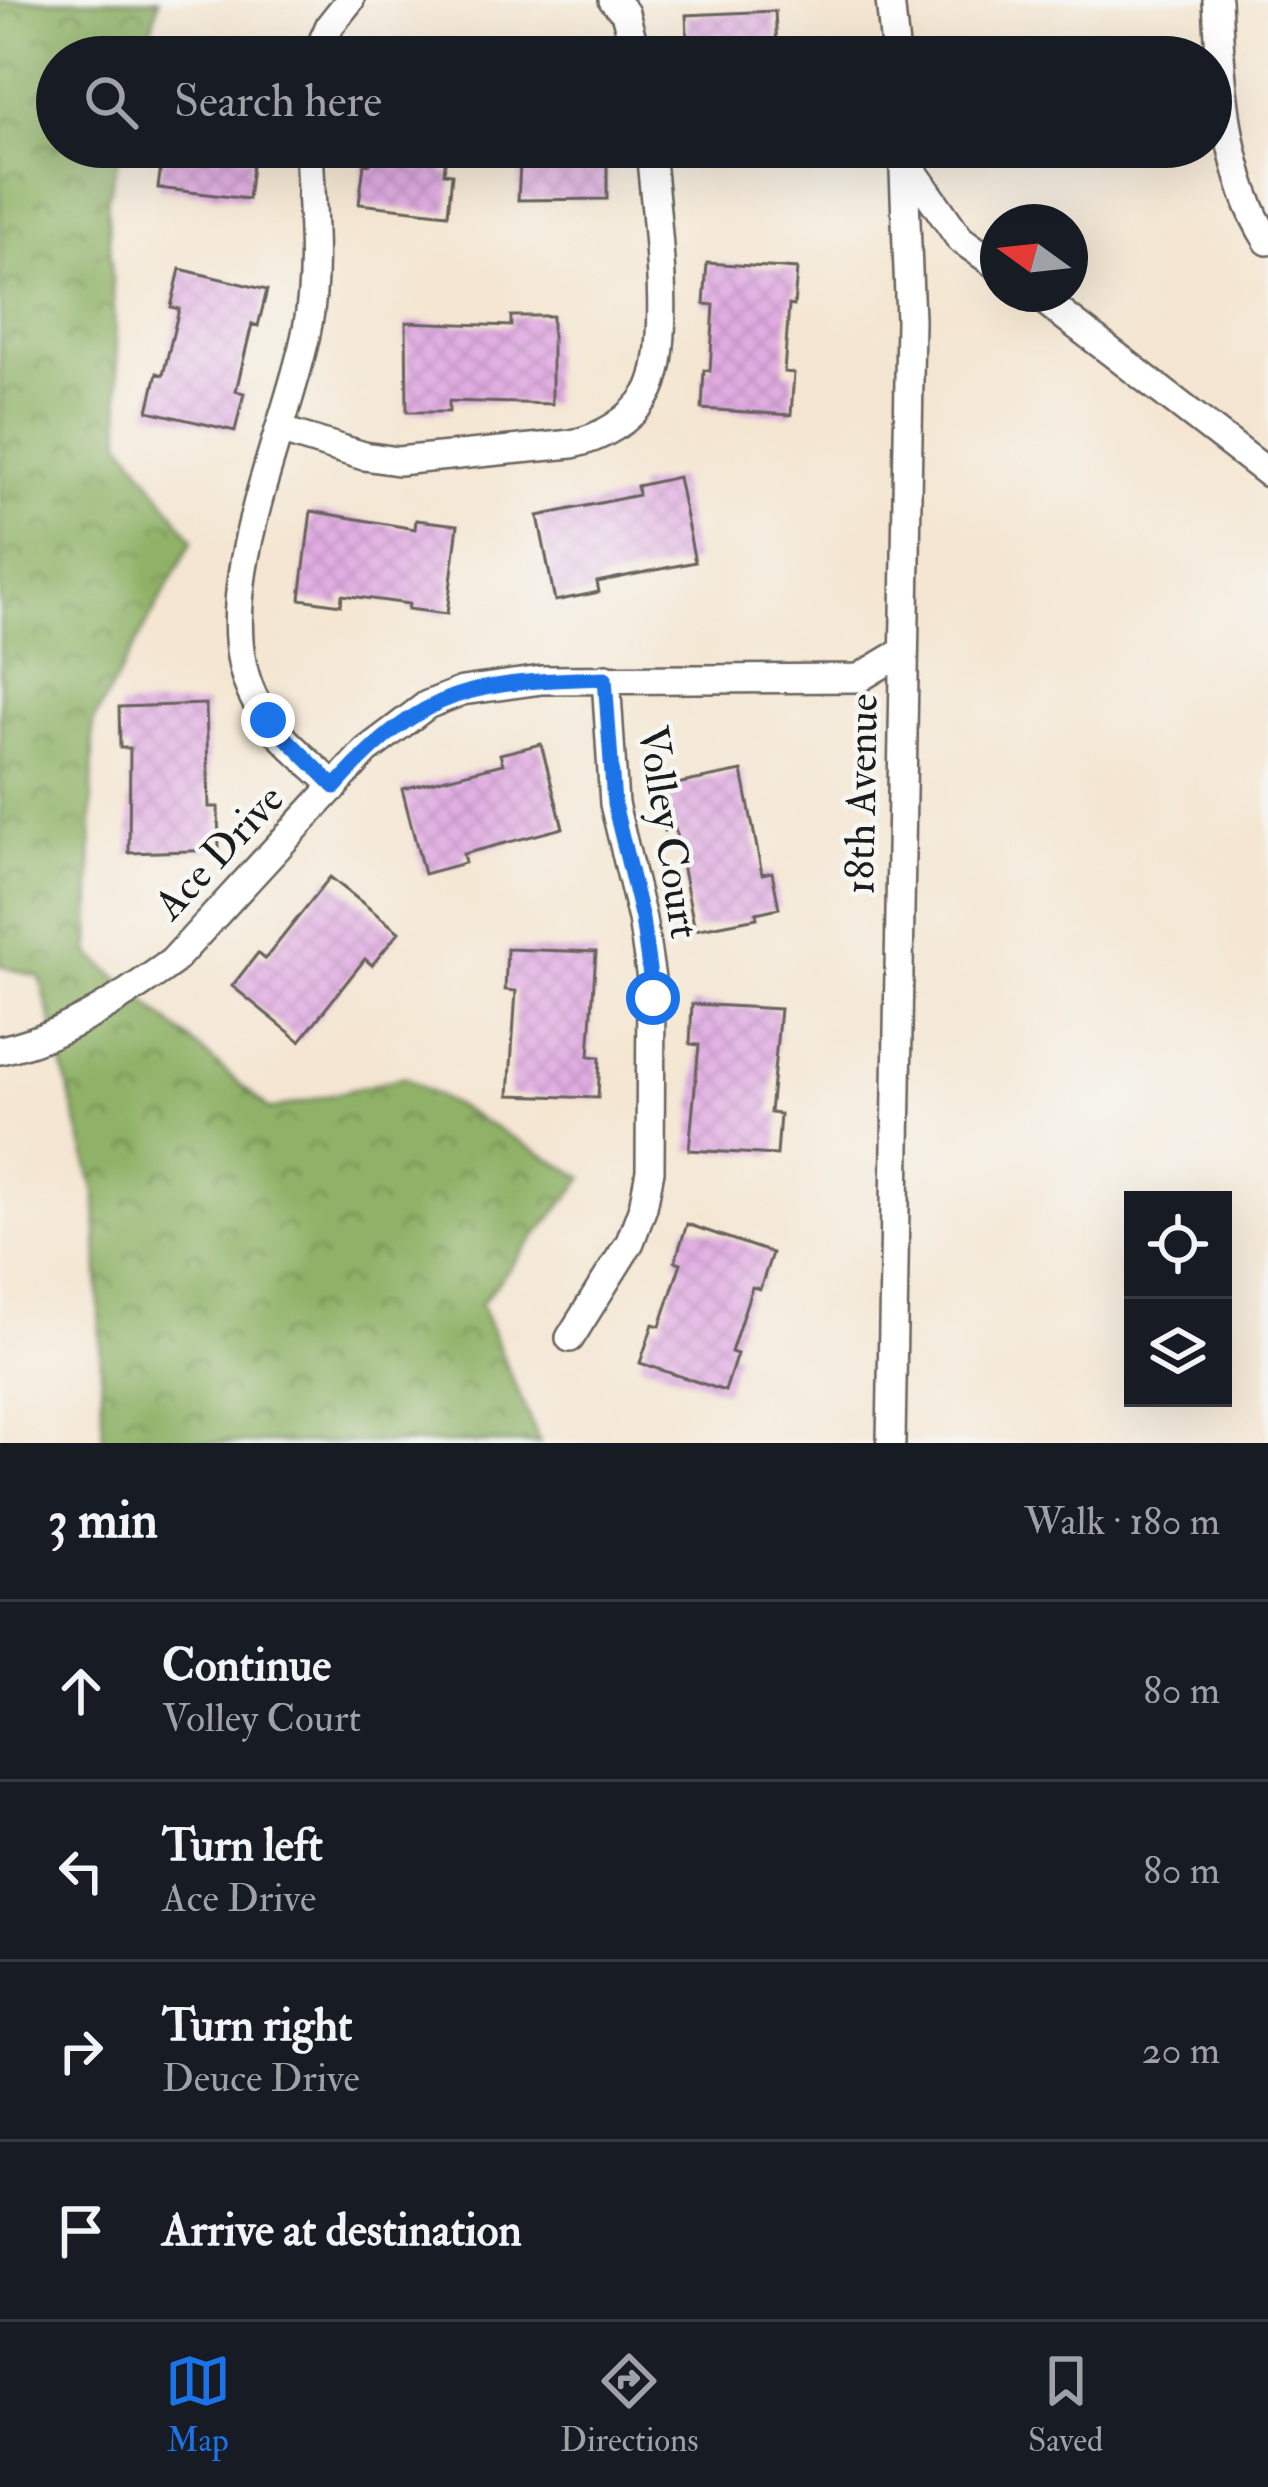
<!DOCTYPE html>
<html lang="en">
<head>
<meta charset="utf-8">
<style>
  body { margin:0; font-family:"IM FELL Double Pica",serif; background:#242831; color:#f1f3f6 }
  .controls { position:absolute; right:36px; bottom:36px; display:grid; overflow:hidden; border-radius:0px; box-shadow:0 12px 48px #0002 }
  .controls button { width:108px; height:108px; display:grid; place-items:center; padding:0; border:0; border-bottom:3px solid #363941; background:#171b24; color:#f1f3f6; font:60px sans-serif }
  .compass { position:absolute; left:980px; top:204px; width:108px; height:108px; border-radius:50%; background:#171b24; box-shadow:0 12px 48px #0002; rotate:285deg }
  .stop { position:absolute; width:36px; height:36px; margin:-27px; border:9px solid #1a73e8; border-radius:50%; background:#fff }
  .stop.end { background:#1a73e8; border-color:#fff; box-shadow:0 3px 12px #0008 }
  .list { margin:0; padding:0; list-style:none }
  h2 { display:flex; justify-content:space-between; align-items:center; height:156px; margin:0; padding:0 48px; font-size:51px }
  h2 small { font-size:39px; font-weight:400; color:#9ea1a6 }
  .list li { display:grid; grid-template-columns:78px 1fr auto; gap:36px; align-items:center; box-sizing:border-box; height:180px; padding:0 48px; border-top:3px solid #363941 }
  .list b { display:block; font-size:45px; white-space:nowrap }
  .list p { margin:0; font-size:39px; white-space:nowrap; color:#9ea1a6 }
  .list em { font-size:39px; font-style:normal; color:#9ea1a6 }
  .icon { flex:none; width:66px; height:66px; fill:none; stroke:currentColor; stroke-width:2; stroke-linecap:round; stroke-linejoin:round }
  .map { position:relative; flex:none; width:1268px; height:1443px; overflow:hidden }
  .search { position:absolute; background:#171b24; box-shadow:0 12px 48px #0002; left:36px; right:36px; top:36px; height:132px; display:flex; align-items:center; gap:30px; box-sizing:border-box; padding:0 42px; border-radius:66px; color:#9ea1a6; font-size:45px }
  .sheet { height:876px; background:#171b24 }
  nav { display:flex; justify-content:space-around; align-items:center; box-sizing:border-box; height:168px; border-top:3px solid #363941; background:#171b24; font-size:33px; color:#9ea1a6 }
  nav a { display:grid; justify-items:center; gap:6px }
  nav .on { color:#1a73e8 }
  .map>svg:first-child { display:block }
  .forest { fill:url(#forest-crowns); stroke:#566742; stroke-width:3 }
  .building { fill:url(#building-cross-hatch) }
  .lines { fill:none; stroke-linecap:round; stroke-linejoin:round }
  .minor-casing { stroke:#68635c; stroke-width:32 }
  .minor { stroke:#fff; stroke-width:27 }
  .route { stroke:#1a73e8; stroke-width:15 }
  .labels { text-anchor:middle; stroke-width:9; stroke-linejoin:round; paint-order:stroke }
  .street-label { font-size:42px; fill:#1c1c1c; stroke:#f6f6f2 }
</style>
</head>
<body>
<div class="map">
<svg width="1268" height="1443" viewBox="0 0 1268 1443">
  <defs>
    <pattern id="forest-crowns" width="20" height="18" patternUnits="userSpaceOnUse" patternTransform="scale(3)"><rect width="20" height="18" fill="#90b267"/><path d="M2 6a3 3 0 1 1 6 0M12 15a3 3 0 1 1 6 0" fill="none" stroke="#759054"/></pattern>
    <pattern id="building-cross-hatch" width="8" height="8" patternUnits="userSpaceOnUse" patternTransform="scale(3)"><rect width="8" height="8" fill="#e1ace2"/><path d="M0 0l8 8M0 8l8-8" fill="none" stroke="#c093c1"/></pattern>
  </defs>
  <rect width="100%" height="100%" fill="#f6f6f2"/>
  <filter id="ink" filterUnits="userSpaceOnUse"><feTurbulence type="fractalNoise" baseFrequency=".00833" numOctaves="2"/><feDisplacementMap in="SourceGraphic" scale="24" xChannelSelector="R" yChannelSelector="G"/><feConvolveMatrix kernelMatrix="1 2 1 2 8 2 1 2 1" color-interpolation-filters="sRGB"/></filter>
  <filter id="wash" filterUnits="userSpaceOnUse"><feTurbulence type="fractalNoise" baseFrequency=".004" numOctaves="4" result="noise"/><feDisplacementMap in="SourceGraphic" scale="48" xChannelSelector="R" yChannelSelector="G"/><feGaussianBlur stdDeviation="2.7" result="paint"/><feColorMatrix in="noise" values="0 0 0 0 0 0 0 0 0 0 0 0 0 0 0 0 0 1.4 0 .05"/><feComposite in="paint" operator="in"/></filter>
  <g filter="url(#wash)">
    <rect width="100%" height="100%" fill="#f4e6d2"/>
    <path class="forest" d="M0,0H159L144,57H57V147H121L107,200L122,441L193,540L93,722L90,954L270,1110L404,1077L584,1178L480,1304L540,1443H103L96,1196L40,977L0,966Z"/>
    <g id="blocks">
      <path class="building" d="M775,11L777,48H772V57L688,56L686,15Z
        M172,43L261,54V57H170Z
        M169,147H244L243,157L253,158L248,199L158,188L163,151L169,152Z
        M372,147H447L444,173L452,174L448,214L359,204L364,164H370Z
        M521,147H596V157H607V199L518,200Z
        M699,147H785L786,156L699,159Z
        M707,263L797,269L794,306L789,305L784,372L794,373L791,415L702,409L704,370L710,371L714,305L704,304Z
        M180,269L267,290L258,326L252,324L236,391L244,393L235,431L148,411L157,373L163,375L179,309L171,307Z
        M511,316H552V404L449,401V412H407L406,322L511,326Z
        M678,477L695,562L597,582L599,592L555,601L538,516L638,495L637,486Z
        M311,511L415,529L416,520L458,525L447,614L408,609L409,604L342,595L341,605L300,599Z
        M206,704L209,807H218L219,850L129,853L130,748H120L119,707Z
        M541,744L563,828L463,854L465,863L424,874L402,789L503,764L500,754Z
        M742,771L762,874L772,872L779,908L756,913L757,918L695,930L675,829L664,831L656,788Z
        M330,877L399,932L372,965L365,959L300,1041L232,986L258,953L265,959Z
        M507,949L596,952L589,1056L600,1057L598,1098L509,1095L516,991L505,990Z
        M692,1004L780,1009L770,1113L780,1114L777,1155L689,1150L699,1045L690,1044Z
        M687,1224L772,1253L760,1289L752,1287L731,1352L737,1354L725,1391L640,1363L653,1324L660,1326L681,1263L675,1261Z"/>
    </g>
  </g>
  <g filter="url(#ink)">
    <use href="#blocks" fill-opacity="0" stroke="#68635c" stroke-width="3"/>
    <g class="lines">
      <g class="minor-casing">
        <path id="minor" d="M613,0L625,13L637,57
          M890,0L896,57
          M1217,0C1221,77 1224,174 1268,241
          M316,57L330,25L350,0
          M309,147C311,206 319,271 307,329C287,433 203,602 255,700C274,736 307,759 335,787
          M906,161L960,239L998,266
          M1036,294L1268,473
          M279,430L364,456L398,461L572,444C601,438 630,421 647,395C676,348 654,204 650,147
          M0,1050C61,1038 122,998 172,962L366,751L427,705L462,691L542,680L859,678L904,651
          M570,1338L630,1242L643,1207L650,1171L651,979L642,919L614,804L606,678
          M891,1443L910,320L903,147"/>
      </g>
      <use href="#minor" class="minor"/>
    </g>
  </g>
  <g class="lines" filter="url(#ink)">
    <path class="route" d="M268,720L335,787C424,686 476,682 605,678L614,804L642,919L653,998"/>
  </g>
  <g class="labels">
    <g class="street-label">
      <text transform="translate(860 794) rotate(-89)" y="15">18th Avenue</text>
      <text transform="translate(670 832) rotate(81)" y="15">Volley Court</text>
      <text transform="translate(218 851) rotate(-47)" y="15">Ace Drive</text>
    </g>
  </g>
</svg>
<div class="controls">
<button><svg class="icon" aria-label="locate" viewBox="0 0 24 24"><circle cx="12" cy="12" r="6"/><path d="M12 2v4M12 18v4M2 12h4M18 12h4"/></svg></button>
<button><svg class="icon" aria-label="layers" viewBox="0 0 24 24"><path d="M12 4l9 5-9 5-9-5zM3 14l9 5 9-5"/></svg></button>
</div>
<svg class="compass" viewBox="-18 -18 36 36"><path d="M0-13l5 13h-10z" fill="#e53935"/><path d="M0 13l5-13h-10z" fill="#9ea1a6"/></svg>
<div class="stop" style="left:653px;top:998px"></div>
<div class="stop end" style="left:268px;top:720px"></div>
<div class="search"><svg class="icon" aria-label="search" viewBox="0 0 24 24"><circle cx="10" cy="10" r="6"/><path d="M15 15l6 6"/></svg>Search here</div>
</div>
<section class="sheet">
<h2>3 min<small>Walk · 180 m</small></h2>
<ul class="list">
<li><svg class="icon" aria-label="ahead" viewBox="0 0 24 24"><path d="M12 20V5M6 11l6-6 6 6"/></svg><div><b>Continue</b><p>Volley Court</p></div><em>80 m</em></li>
<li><svg class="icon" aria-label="left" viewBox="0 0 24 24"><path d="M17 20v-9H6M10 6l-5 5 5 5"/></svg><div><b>Turn left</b><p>Ace Drive</p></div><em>80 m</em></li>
<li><svg class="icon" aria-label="right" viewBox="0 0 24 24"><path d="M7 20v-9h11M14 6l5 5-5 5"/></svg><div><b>Turn right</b><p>Deuce Drive</p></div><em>20 m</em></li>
<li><svg class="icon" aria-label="arrive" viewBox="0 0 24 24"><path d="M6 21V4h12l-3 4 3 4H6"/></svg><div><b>Arrive at destination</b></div></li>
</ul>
</section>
<nav>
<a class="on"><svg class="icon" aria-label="map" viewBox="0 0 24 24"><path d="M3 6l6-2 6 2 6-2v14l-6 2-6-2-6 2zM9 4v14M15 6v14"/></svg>Map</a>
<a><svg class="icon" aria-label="directions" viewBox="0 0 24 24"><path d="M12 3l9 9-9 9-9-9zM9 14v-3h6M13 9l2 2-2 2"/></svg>Directions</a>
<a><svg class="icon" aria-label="saved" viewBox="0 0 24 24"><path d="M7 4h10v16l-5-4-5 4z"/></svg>Saved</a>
</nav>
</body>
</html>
